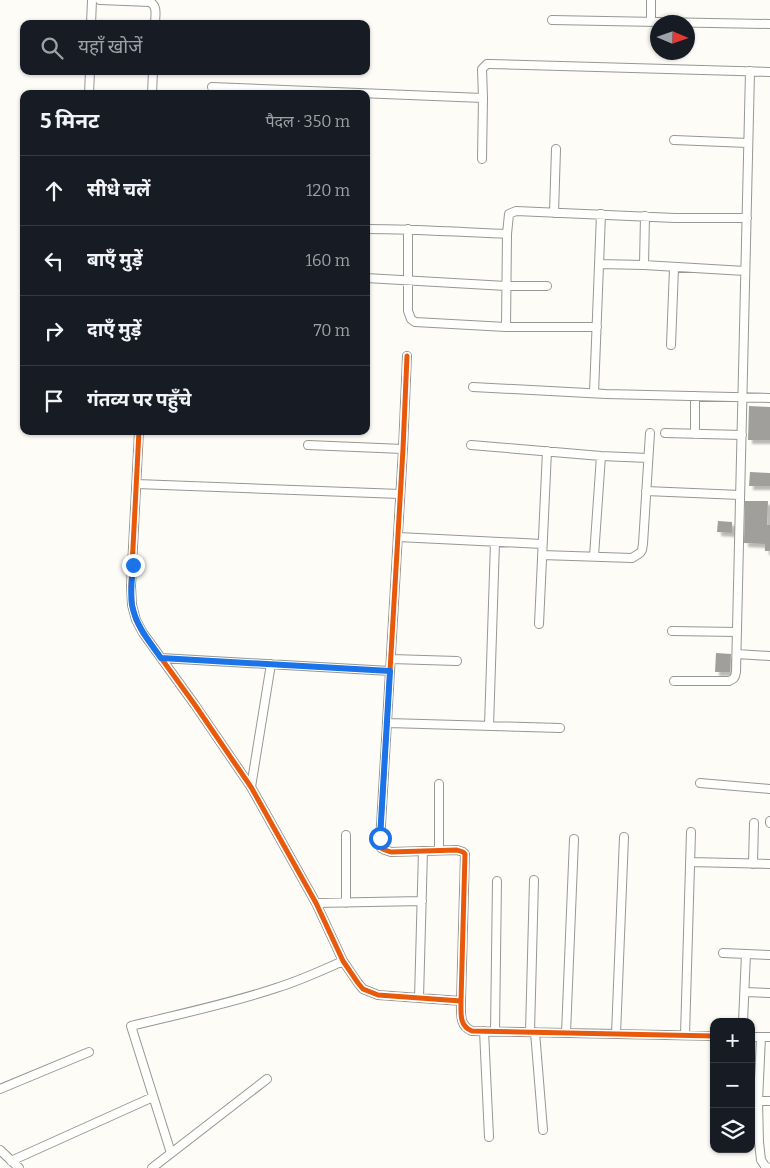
<!DOCTYPE html>
<html lang="hi">
<head>
<meta charset="utf-8">
<style>
  body { margin:0; font-family:Bitter,"Noto Sans Devanagari",serif; background:#20242c; color:#f1f3f6 }
  .controls { position:absolute; right:15px; bottom:15px; display:grid; overflow:hidden; border-radius:10px; box-shadow:0 1px 4px #0004 }
  .controls button { width:45px; height:45px; display:grid; place-items:center; padding:0; border:0; border-bottom:1px solid #363941; background:#171b24; color:#f1f3f6; font:25px sans-serif }
  .compass { position:absolute; left:650px; top:15px; width:45px; height:45px; border-radius:50%; background:#171b24; box-shadow:0 1px 4px #0004; rotate:92deg }
  .stop { position:absolute; width:15px; height:15px; margin:-11px; border:4px solid #1a73e8; border-radius:50%; background:#fff }
  .stop.end { background:#1a73e8; border-color:#fff; box-shadow:0 1px 5px #0008 }
  .list { margin:0; padding:0; list-style:none }
  h2 { display:flex; justify-content:space-between; align-items:center; height:65px; margin:0; padding:0 20px; font-size:21px }
  h2 small { font-size:16px; font-weight:400; color:#9ea1a6 }
  .list li { display:grid; grid-template-columns:32px 1fr auto; gap:15px; align-items:center; box-sizing:border-box; height:70px; padding:0 20px; border-top:1px solid #363941 }
  .list b { display:block; font-size:19px; white-space:nowrap }
  .list em { font-size:16px; font-style:normal; color:#9ea1a6 }
  .icon { flex:none; width:28px; height:28px; fill:none; stroke:currentColor; stroke-width:2; stroke-linecap:round; stroke-linejoin:round }
  .map { position:relative; flex:none; width:770px; height:1168px; overflow:hidden }
  .search { position:absolute; background:#171b24; box-shadow:0 1px 4px #0004; left:20px; top:20px; width:350px; height:55px; display:flex; align-items:center; gap:12px; box-sizing:border-box; padding:0 18px; border-radius:10px; color:#9ea1a6; font-size:19px }
  .panel { position:absolute; background:#171b24; box-shadow:0 1px 4px #0004; left:20px; top:90px; width:350px; height:345px; border-radius:10px }
  .map>svg:first-child { display:block }
  .building { fill:#a19f9c; filter:url(#shadow) }
  .lines { fill:none; stroke-linecap:round; stroke-linejoin:round }
  .street-casing { stroke:#979795; stroke-width:10 }
  .street { stroke:#fffffe; stroke-width:8 }
  .cycleway-casing { stroke:#fff; stroke-width:8 }
  .cycleway { stroke:#e8590c; stroke-width:5 }
  .route { stroke:#1a73e8; stroke-width:6 }
</style>
</head>
<body>
<div class="map">
<svg width="770" height="1168" viewBox="0 0 770 1168">
  <defs>
    <filter id="shadow"><feDropShadow dx="4" dy="4" stdDeviation="1" flood-color="#0004"/></filter>
  </defs>
  <rect width="100%" height="100%" fill="#fdfcf7"/>
  <path class="building" d="M749,406L770,407V440H748Z
    M750,472L770,473V486H749Z
    M745,501H768L767,525H770V551H765V544L744,543Z
    M718,521L732,522V533L717,532Z
    M716,653L731,654L730,672H715Z"/>
  <g class="lines">
    <g class="street-casing">
      <path id="street" d="M100,0L150,2C158,6 155,16 155,24
        M552,20L770,24
        M651,21V0
        M91,24L92,0
        M212,87L483,98L482,69L487,64H490L770,72
        M89,94L90,71
        M152,94L153,71
        M674,140L748,143
        M482,159L483,98
        M554,213L556,149
        M366,229C413,229 460,232 507,234
        M408,229V311L411,319L415,322L506,327H597
        M599,264L644,265L745,271
        M644,265L645,216
        M366,278L506,286H547
        M506,327L507,234L509,214L516,211L675,218H747
        M671,345L674,268
        M407,356L403,449L380,842L381,848L385,850L391,852L457,850L463,852L465,854L461,1001
        M473,387L606,394L770,398
        M594,393L601,214
        M139,431L131,586L132,605L136,620L143,633L195,705L251,787L316,903L343,961L358,983L363,989L378,995L461,1001C461,1013 459,1026 472,1031L714,1036
        M665,433L742,435
        M695,434V396
        M308,445L403,449
        M471,445L601,456L648,458
        M137,484L400,494
        M646,491L740,495
        M398,537L542,544
        M542,555L632,558L640,553L642,550L643,544L650,433
        M594,556L601,456
        M539,624L547,451
        M672,631L737,632
        M737,654L770,656
        M161,658L390,671
        M391,659L457,661
        M674,681H729C734,679 735,678 736,672L750,71
        M388,723L560,728
        M489,726L495,542
        M700,783L770,789
        M439,784V850
        M251,787L271,664
        M770,821V823
        M346,835V903
        M690,862L770,864
        M753,864L754,823
        M316,903L422,901
        M723,953L770,955
        M745,992L770,993
        M419,998L423,851
        M743,1022L746,954
        M484,1031L489,1137
        M495,1031L497,881
        M530,1032L534,880
        M535,1032L543,1130
        M566,1033L574,839
        M616,1034L624,837
        M685,1035L691,832
        M751,1037H770
        M761,1037L758,1101L759,1142L761,1160L765,1166L769,1168
        M0,1089L89,1052
        M758,1101H770
        M0,1150L19,1168
        M171,1153L131,1026C179,1014 229,1004 276,988C299,981 321,971 343,961
        M11,1161L153,1097
        M152,1168L267,1079"/>
    </g>
    <use href="#street" class="street"/>
    <g class="cycleway-casing">
      <path id="cycleway" d="M407,356L403,449L380,842L381,848L385,850L391,852L457,850L463,852L465,854L461,1001
        M139,431L131,586L132,605L136,620L143,633L195,705L251,787L316,903L343,961L358,983L363,989L378,995L461,1001C461,1013 459,1026 472,1031L714,1036"/>
    </g>
    <use href="#cycleway" class="cycleway"/>
  </g>
  <g class="lines">
    <path class="route" d="M133,565C132,578 130,592 132,605C136,626 149,641 161,658L390,671L380,838"/>
  </g>
</svg>
<div class="controls">
<button>+</button>
<button>−</button>
<button><svg class="icon" aria-label="layers" viewBox="0 0 24 24"><path d="M12 4l9 5-9 5-9-5zM3 14l9 5 9-5"/></svg></button>
</div>
<svg class="compass" viewBox="-18 -18 36 36"><path d="M0-13l5 13h-10z" fill="#e53935"/><path d="M0 13l5-13h-10z" fill="#9ea1a6"/></svg>
<div class="stop" style="left:380px;top:838px"></div>
<div class="stop end" style="left:133px;top:565px"></div>
<div class="search"><svg class="icon" aria-label="search" viewBox="0 0 24 24"><circle cx="10" cy="10" r="6"/><path d="M15 15l6 6"/></svg>यहाँ खोजें</div>
<section class="panel">
<h2>5 मिनट<small>पैदल · 350 m</small></h2>
<ul class="list">
<li><svg class="icon" aria-label="ahead" viewBox="0 0 24 24"><path d="M12 20V5M6 11l6-6 6 6"/></svg><div><b>सीधे चलें</b></div><em>120 m</em></li>
<li><svg class="icon" aria-label="left" viewBox="0 0 24 24"><path d="M17 20v-9H6M10 6l-5 5 5 5"/></svg><div><b>बाएँ मुड़ें</b></div><em>160 m</em></li>
<li><svg class="icon" aria-label="right" viewBox="0 0 24 24"><path d="M7 20v-9h11M14 6l5 5-5 5"/></svg><div><b>दाएँ मुड़ें</b></div><em>70 m</em></li>
<li><svg class="icon" aria-label="arrive" viewBox="0 0 24 24"><path d="M6 21V4h12l-3 4 3 4H6"/></svg><div><b>गंतव्य पर पहुँचे</b></div></li>
</ul>
</section>
</div>
</body>
</html>
